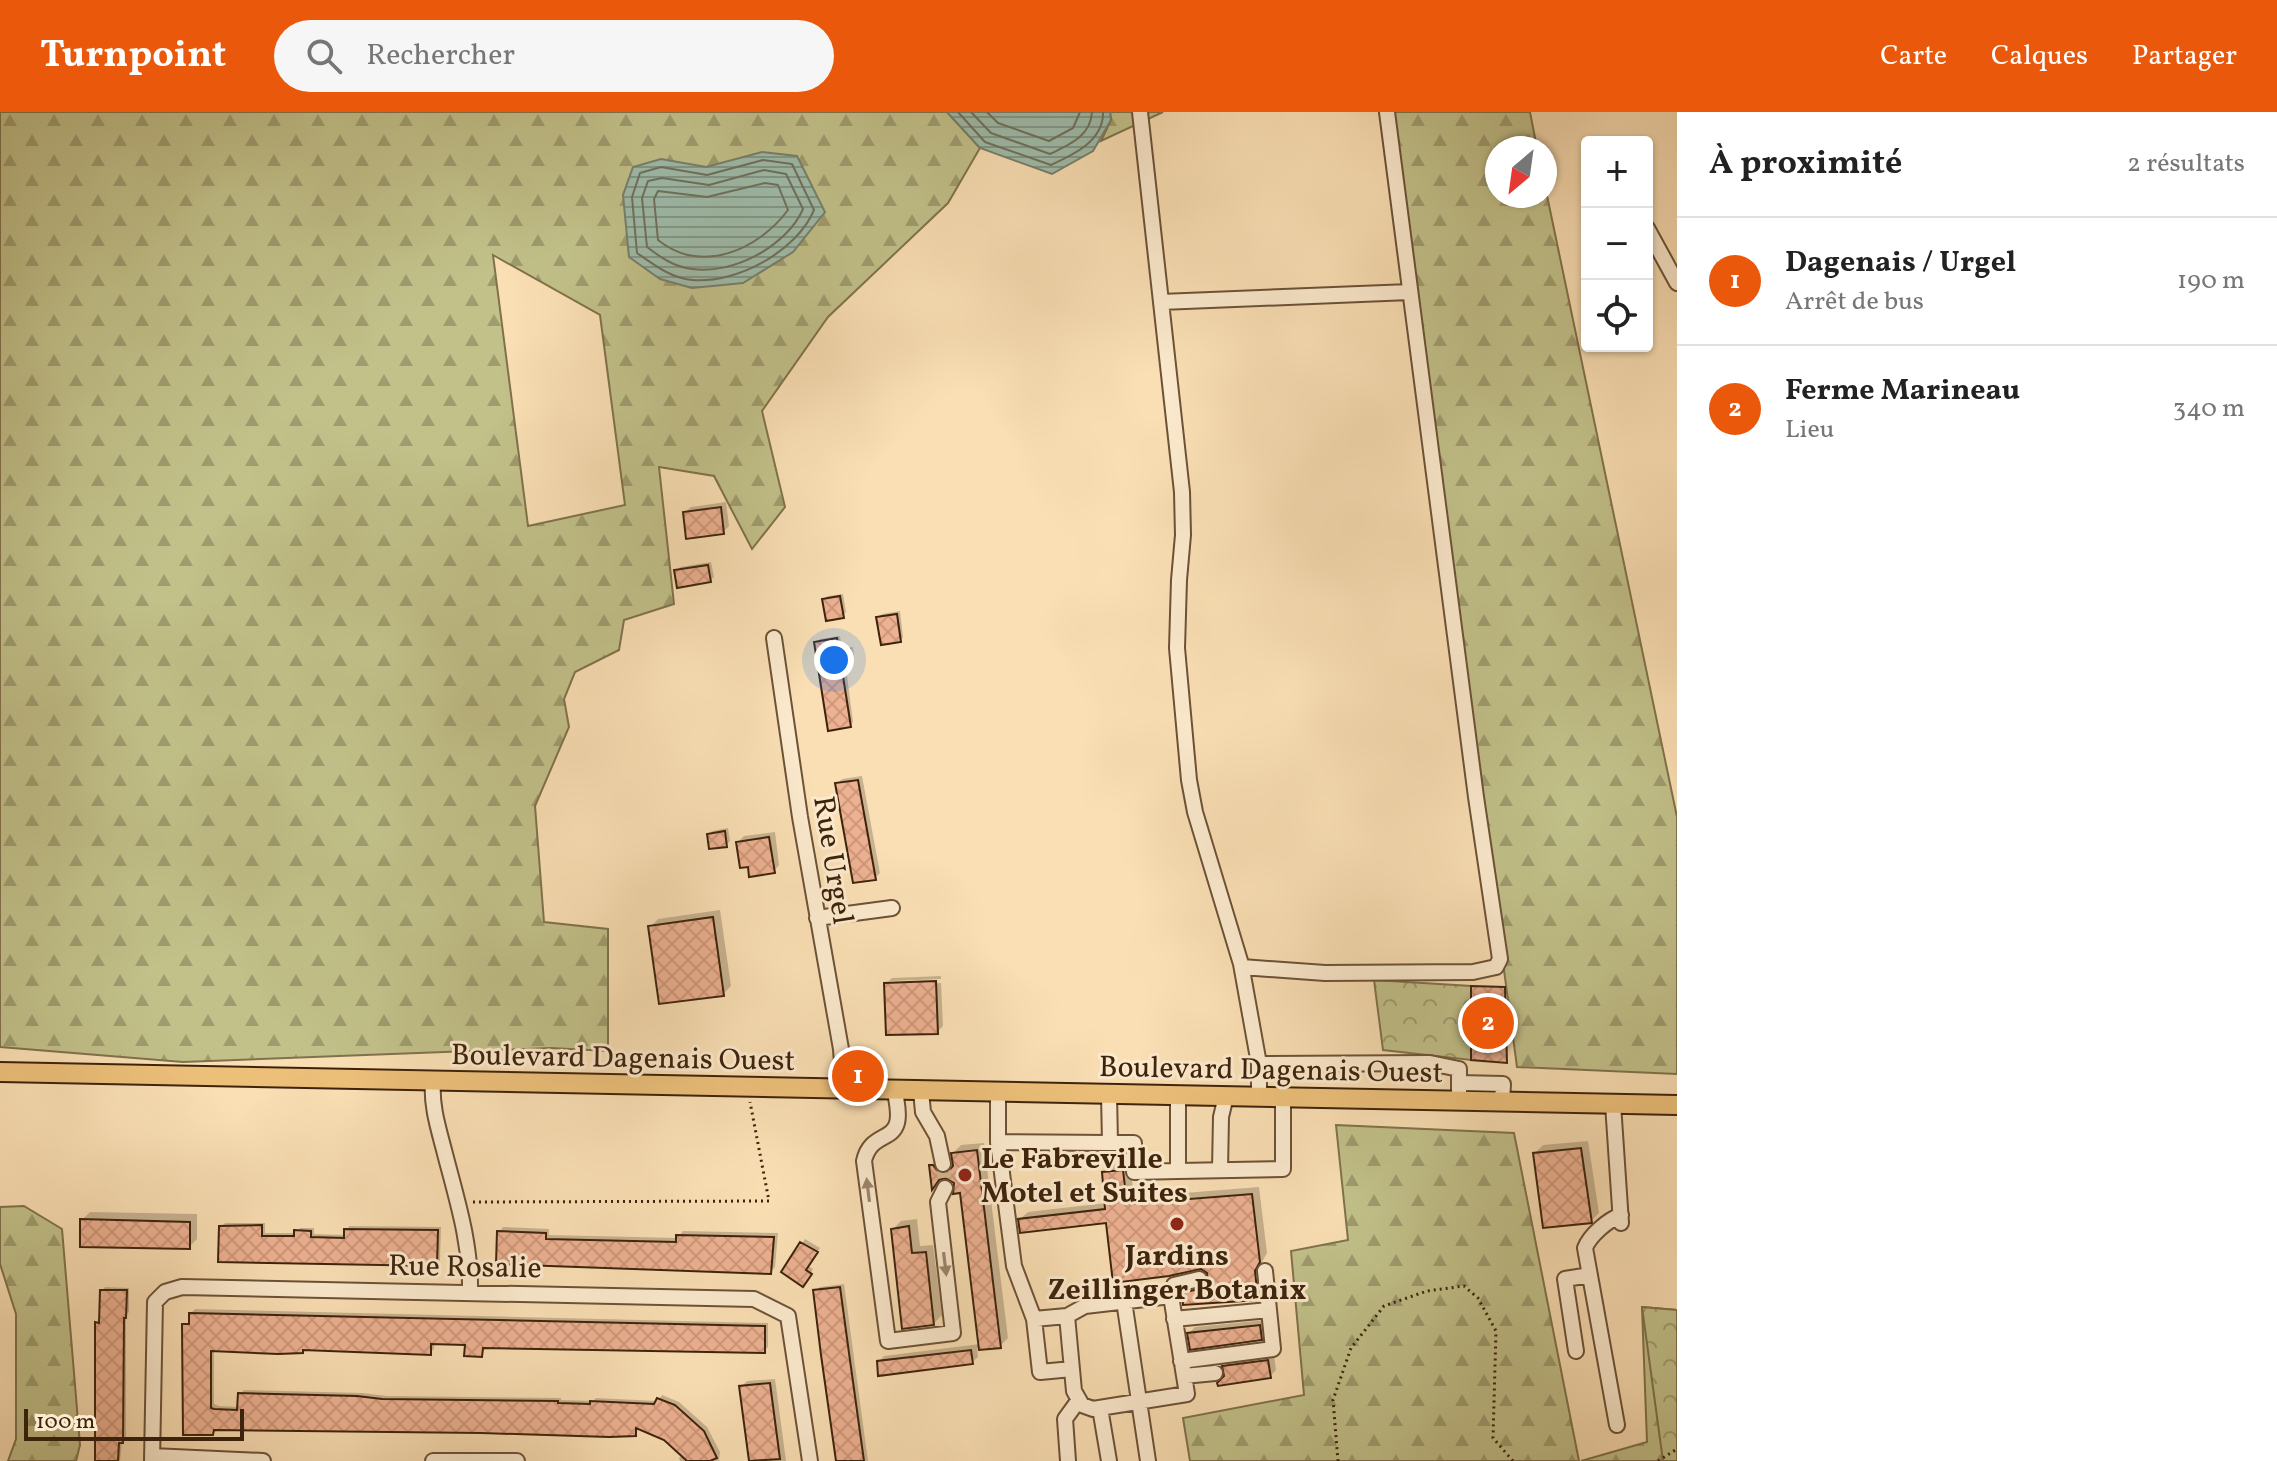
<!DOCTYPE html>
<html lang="fr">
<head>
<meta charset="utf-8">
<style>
  body { margin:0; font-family:Vollkorn,serif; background:#f6f6f6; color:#222 }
  .controls { position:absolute; right:24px; top:24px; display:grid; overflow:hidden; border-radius:8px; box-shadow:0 2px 6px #0004 }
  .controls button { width:72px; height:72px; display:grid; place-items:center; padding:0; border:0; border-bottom:2px solid #e0e0e0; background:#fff; color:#222; font:40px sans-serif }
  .compass { position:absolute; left:1485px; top:24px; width:72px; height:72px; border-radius:50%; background:#fff; box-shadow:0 2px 6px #0004; rotate:209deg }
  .scale { position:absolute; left:24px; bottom:20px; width:220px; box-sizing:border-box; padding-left:8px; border:4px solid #3d230c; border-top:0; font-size:22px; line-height:28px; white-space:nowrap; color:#3d230c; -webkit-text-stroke:6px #fceace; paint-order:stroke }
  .you { position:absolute; left:834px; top:548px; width:28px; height:28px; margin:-20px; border:6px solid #fff; border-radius:50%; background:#1a73e8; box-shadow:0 0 0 12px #1a73e833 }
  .badge { display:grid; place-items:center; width:52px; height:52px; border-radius:50%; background:#ea580c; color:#fff; font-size:26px; font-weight:700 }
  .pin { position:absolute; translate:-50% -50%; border:4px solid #fff; box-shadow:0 2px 8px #0006 }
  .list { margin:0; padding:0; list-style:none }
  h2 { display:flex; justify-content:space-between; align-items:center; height:104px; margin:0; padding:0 32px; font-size:34px }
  h2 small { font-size:26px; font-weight:400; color:#767676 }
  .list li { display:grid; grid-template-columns:52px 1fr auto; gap:24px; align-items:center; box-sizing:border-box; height:128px; padding:0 32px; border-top:2px solid #e0e0e0 }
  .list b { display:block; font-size:30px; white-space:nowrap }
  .list p { margin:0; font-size:26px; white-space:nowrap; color:#767676 }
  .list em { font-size:26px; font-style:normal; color:#767676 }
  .icon { flex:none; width:44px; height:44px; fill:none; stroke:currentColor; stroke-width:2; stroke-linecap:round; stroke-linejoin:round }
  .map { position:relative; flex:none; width:1677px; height:1349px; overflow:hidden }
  header { display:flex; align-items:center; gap:48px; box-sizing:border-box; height:112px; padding:0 40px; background:#ea580c; color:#fff }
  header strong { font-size:38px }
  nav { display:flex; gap:44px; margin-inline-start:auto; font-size:28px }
  .search { width:560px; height:72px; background:#f6f6f6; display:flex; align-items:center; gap:20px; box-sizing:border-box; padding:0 28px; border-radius:44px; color:#767676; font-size:30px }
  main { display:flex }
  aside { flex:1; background:#fff }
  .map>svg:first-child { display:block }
  .forest { fill:url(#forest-firs); stroke:#80724b; stroke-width:2; fill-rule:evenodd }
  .park { fill:url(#park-crowns); stroke:#80724b; stroke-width:2 }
  .water { fill:url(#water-rules); stroke:#777f6c; stroke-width:2 }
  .shadow { fill:#0003 }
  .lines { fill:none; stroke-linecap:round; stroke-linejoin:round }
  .shore { stroke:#6e705c; stroke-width:2 }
  .building { fill:url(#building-cross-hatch); stroke:#3d230c; stroke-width:2 }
  .minor-tunnel { stroke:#d4b992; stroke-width:14; stroke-dasharray:14 7; stroke-linecap:butt }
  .minor-casing { stroke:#6c5236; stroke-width:18 }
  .major-casing { stroke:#3d230c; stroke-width:22 }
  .path { stroke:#3d230c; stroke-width:3; stroke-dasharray:2 4; stroke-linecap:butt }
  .minor { stroke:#fceace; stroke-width:14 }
  .major { stroke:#edc07a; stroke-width:18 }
  .oneway { fill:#9c866d }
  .poi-dot { fill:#8f2418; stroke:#fceace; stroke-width:3 }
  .labels { text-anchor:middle; stroke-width:6; stroke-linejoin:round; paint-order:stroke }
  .street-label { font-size:30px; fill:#3d230c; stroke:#fceace }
  .poi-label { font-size:30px; font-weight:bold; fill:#3d230c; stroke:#fceace; text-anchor:start }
</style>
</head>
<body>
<header>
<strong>Turnpoint</strong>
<div class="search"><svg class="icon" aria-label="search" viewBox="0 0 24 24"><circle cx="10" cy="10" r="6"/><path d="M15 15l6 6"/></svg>Rechercher</div>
<nav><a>Carte</a><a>Calques</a><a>Partager</a></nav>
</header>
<main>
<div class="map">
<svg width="1677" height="1349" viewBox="0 0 1677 1349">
  <defs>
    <pattern id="forest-firs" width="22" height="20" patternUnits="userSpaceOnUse" patternTransform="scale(2)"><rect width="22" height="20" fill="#c2c18a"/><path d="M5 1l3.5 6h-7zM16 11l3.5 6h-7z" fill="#9f9c6f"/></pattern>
    <pattern id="park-crowns" width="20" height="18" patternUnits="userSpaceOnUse" patternTransform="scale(2)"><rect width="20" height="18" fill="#c2c18a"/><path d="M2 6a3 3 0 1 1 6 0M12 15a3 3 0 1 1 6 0" fill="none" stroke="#9f9c6f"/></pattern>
    <pattern id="water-rules" width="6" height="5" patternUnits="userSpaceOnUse" patternTransform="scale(2)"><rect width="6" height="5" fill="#9ebdac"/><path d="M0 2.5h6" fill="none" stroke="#82998a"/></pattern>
    <pattern id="building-cross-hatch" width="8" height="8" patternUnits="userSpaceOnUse" patternTransform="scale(2)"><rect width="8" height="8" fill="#eeb191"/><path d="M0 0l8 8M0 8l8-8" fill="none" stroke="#cd987c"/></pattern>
  </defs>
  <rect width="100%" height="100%" fill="#fadfb4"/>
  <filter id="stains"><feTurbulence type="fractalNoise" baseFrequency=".0025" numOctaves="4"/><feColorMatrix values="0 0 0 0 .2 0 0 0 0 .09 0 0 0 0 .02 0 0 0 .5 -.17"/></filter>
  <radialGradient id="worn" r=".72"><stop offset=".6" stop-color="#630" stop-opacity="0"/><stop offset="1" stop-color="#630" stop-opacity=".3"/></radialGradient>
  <path class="forest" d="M0,0H947L980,36L948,91L828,205L762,299L785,395L752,437L714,364L659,355L674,492L624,508L619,538L575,560L564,587L569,615L535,694L544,810L608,817V939L551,936L183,950L0,935ZM493,143L600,203L625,393L528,414Z
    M1110,0H1163L1101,29L1111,8Z
    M1389,0H1530L1537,36H1497V84H1545V74L1677,705V962L1517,955Z
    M1336,1013L1514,1021L1579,1349H1190L1183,1306L1304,1283L1291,1139L1348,1128Z
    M24,1094L62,1117L80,1333L76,1349H8L16,1327V1202L0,1152V1095Z
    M1642,1195L1677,1198V1349H1581L1647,1330Z"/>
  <path class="park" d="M1374,868L1471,874V948L1383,938Z
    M1642,1195L1677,1198V1349H1663Z"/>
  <path class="water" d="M947,0H1110L1111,8L1093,39L1052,62L980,36Z
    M762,40L797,44L825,100L793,140L743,171L692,176L660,167L629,145L623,83L633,55L661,47L706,55Z"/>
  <path class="shadow" d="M726,390L729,414L723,420L685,400L691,395Z
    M711,450L714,465L710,468L676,459L680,455Z
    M843,482L846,500L843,504L824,487L828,484Z
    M900,499L903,525L900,529L878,505L882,502Z
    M840,524L842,537L853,535L854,544L845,548L853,610L850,613L816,530L820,527Z
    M862,664L880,761L875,766L837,672L842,667Z
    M728,716L730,729L726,733L709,722L712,719Z
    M775,720L779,753L774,759L738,730L744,724Z
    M720,798L731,874L723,882L650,815L658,807Z
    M941,864V867L889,869V873L941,871L943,914L937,920L886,872L892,866Z
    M1588,1029L1599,1101L1591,1109L1535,1041L1543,1033Z
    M984,1031L1008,1226L1000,1234L977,1236L978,1245L972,1250H879L884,1244L980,1232L962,1079L956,1070L945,1064L941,1066L931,1054L939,1046L947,1054H955L953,1041L961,1033Z
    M1130,1051L1134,1085L1259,1075L1267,1141L1262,1150L1265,1178L1257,1186L1184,1182L1192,1174L1210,1170L1209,1160L1108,1109L1020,1107L1028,1100L1106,1091L1105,1061L1112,1053Z
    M90,1100L197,1102V1127L189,1135L82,1108Z
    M917,1107L920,1134L933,1133L942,1203L934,1211L893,1117L901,1109Z
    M225,1111H265V1121H296L300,1116H314V1122L346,1123L349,1114L441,1115L440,1149L437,1152L221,1148V1115Z
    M503,1115L549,1117V1123L678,1126L683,1119L778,1121L775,1155L770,1160L498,1150L499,1120Z
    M805,1127L820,1136L808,1154L813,1157L806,1169L783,1160Z
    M844,1172L868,1349H838L815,1179L820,1175Z
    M105,1175L129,1176V1200L126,1203V1326L122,1330L120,1349H96L97,1211L101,1207L102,1179Z
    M195,1197L768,1211V1235L764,1239L486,1234L482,1243L467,1231L434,1230V1237L430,1241L305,1236L302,1239L214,1237V1292L219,1294L239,1295L240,1282L244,1278L362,1281L387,1284L561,1286V1288L593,1289L596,1286L658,1289L662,1283L679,1290L707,1315L720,1340L719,1349H680L679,1346L683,1342L665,1326L639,1315L635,1322L481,1319L217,1318L213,1321L184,1213L191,1209V1201Z
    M1266,1208L1267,1221L1261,1226L1189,1221L1195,1215Z
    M1274,1243L1276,1258L1270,1264H1226L1224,1254L1230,1249Z
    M775,1267L786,1349H751L741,1275L747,1269Z"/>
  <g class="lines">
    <path class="shore" d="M958,0L985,30L1051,53C1073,43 1104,29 1103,0
      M971,0L991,21L1050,42C1069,33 1091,24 1092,0
      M987,0L998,11L1049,29L1073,16L1080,0
      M763,48L792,52L814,98C797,139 737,172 692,168C671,166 654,153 637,141L632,85L640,61L661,55L707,63Z
      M764,58L786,62L803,97C787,134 733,163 692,157C674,155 660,145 647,135L642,86L648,69L662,66L709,73Z
      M765,71L778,73L788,98C758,138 702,163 658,128L654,87L658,79L707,85Z"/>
  </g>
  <path class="building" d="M721,395L724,422L686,427L683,400Z
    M708,453L711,470L677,476L674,458Z
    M840,484L844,506L826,509L822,487Z
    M897,502L901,530L881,533L876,505Z
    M837,526L839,539L850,537L852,550L842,551V558L851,615L828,619L814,530Z
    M858,668L876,768L853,771L835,671Z
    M725,719L727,735L709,737L707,722Z
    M769,725L775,761L749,765L748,755L740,756L736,730Z
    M713,805L724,884L659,892L648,814Z
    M936,869L938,922L886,923L884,871Z
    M1471,874L1505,875L1507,951L1471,948Z
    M1581,1036L1592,1111L1543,1116L1533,1041Z
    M977,1038L1001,1236L979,1238L960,1081L953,1082L954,1071L945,1066L939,1068L932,1078L929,1053H933L939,1061L946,1062L953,1054L951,1041Z
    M1123,1058L1127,1092L1252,1082L1260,1150L1255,1159L1258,1188L1183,1193L1182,1181L1202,1176L1208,1171L1207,1161L1201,1157L1169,1164L1113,1171L1106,1111L1020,1121L1018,1107L1105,1097L1102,1060Z
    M80,1107L190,1110V1137L80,1135Z
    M262,1113V1124H294V1118L311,1119V1125L344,1126V1117L438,1118L437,1154L218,1150L219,1114Z
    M909,1114L912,1141L926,1140L934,1213L902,1217L891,1117Z
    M497,1119L546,1121V1127L676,1130V1123L774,1125L771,1162L496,1152Z
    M800,1130L818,1140L806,1158L812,1162L803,1175L781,1160Z
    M840,1175L849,1241L864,1349H836L821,1243L813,1178Z
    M100,1178H127L126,1206H124L123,1331H119L118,1349H95V1210L99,1211Z
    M189,1201L765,1214V1241L483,1236L482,1245L464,1244L465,1233L431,1232V1243L303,1238V1241L278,1242L211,1239V1296L214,1297L237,1298L238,1281L357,1284L382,1287L558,1289V1291L590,1292V1289L654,1292L657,1286L675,1293L704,1319L717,1346L710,1349H687L664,1328L636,1316V1324L609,1325L481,1321L214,1318L213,1323H183L182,1212H189Z
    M1260,1213L1262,1228L1190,1238L1187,1221Z
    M971,1238L973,1252L878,1264L877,1249Z
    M1268,1248L1271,1266L1218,1274L1217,1271L1224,1264L1222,1254Z
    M770,1271L780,1347L749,1349L739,1274Z"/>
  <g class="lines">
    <path class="minor-tunnel" d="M943,1052L945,1076"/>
    <g class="minor-casing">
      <path id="minor" d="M1140,0L1182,380L1183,423L1179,468L1177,536L1189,668L1195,700L1241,852L1259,952
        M1647,116L1677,171
        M1161,190L1410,180
        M774,526L800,705L841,937L844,978
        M817,806L892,796
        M1242,855L1325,861L1473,860L1496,855L1500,847L1476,685L1387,0
        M433,969C431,993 438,1015 444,1038C456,1085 471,1130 470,1180
        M1459,971L1503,972L1502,990
        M895,978C896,989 900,1001 897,1011C892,1029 870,1022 864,1049L888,1229L953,1221L938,1090L945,1076
        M921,979L923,1000L937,1024L943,1052
        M998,980V1030L1014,1154L1034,1207L1040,1260L1072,1257
        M1259,985V952L1430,951L1459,957V989
        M1613,992L1621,1111
        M998,1030L1110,1031L1109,982
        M1110,1031H1134V1060L1178,1059V983
        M1220,1058L1221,1005L1226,984
        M1178,1059L1283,1057V985
        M1171,1184L1174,1173L1199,1167
        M1124,1189L1148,1349
        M1034,1207L1067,1204L1085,1194L1171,1184L1187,1282L1093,1297L1082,1293L1074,1279L1067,1204
        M1174,1207L1269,1198
        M1576,1239L1565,1167L1590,1163
        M1181,1249L1273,1237L1265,1159
        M1184,1264L1215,1261
        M1100,1296L1109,1349
        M1617,1313L1585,1136C1590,1123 1608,1108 1621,1103
        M152,1344L263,1349
        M152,1349L155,1190L165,1180L182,1175L754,1187L788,1204L810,1349
        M433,1349H517
        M1068,1349L1065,1307L1078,1289"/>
    </g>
    <g class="major-casing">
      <path id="major" d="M0,960L1677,993"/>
    </g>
    <path class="path" d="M473,1090L769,1089L750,990
      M1338,1349L1333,1288L1351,1236L1384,1194L1427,1179L1464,1174L1478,1186L1496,1219L1493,1326L1513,1349
      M1658,1349L1677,1337"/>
    <use href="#minor" class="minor"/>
    <use href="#major" class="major"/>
  </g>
  <defs><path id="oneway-solid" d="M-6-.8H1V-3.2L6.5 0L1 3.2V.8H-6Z" transform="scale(2)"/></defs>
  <g class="oneway">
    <use href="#oneway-solid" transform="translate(868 1078) rotate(-97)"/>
    <use href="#oneway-solid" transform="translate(945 1152) rotate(83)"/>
  </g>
  <g class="poi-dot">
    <circle cx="965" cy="1063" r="8"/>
    <circle cx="1177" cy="1112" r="8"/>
  </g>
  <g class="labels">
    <g class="street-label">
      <text transform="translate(834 748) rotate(81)" y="10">Rue Urgel</text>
      <text transform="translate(623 945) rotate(1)" y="10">Boulevard Dagenais Ouest</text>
      <text transform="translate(1271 957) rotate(1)" y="10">Boulevard Dagenais Ouest</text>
      <text transform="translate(465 1154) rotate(1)" y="10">Rue Rosalie</text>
    </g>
    <g class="poi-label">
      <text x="981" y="1056">Le Fabreville<tspan x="981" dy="34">Motel et Suites</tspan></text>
      <text x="1177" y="1153" text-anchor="middle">Jardins<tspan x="1177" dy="34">Zeillinger Botanix</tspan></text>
    </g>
  </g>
  <rect width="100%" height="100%" filter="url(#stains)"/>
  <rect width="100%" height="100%" fill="url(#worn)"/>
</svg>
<div class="controls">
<button>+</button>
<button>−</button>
<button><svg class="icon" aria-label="locate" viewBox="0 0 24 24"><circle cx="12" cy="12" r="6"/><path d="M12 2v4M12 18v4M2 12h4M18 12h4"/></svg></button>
</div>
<svg class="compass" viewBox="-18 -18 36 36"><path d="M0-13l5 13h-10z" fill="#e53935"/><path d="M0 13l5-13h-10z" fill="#767676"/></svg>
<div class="scale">100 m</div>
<div class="you"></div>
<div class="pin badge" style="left:858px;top:964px">1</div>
<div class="pin badge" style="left:1488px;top:911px">2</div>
</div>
<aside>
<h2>À proximité<small>2 résultats</small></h2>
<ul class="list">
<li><span class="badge">1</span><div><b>Dagenais / Urgel</b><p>Arrêt de bus</p></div><em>190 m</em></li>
<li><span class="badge">2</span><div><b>Ferme Marineau</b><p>Lieu</p></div><em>340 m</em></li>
</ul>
</aside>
</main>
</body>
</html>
